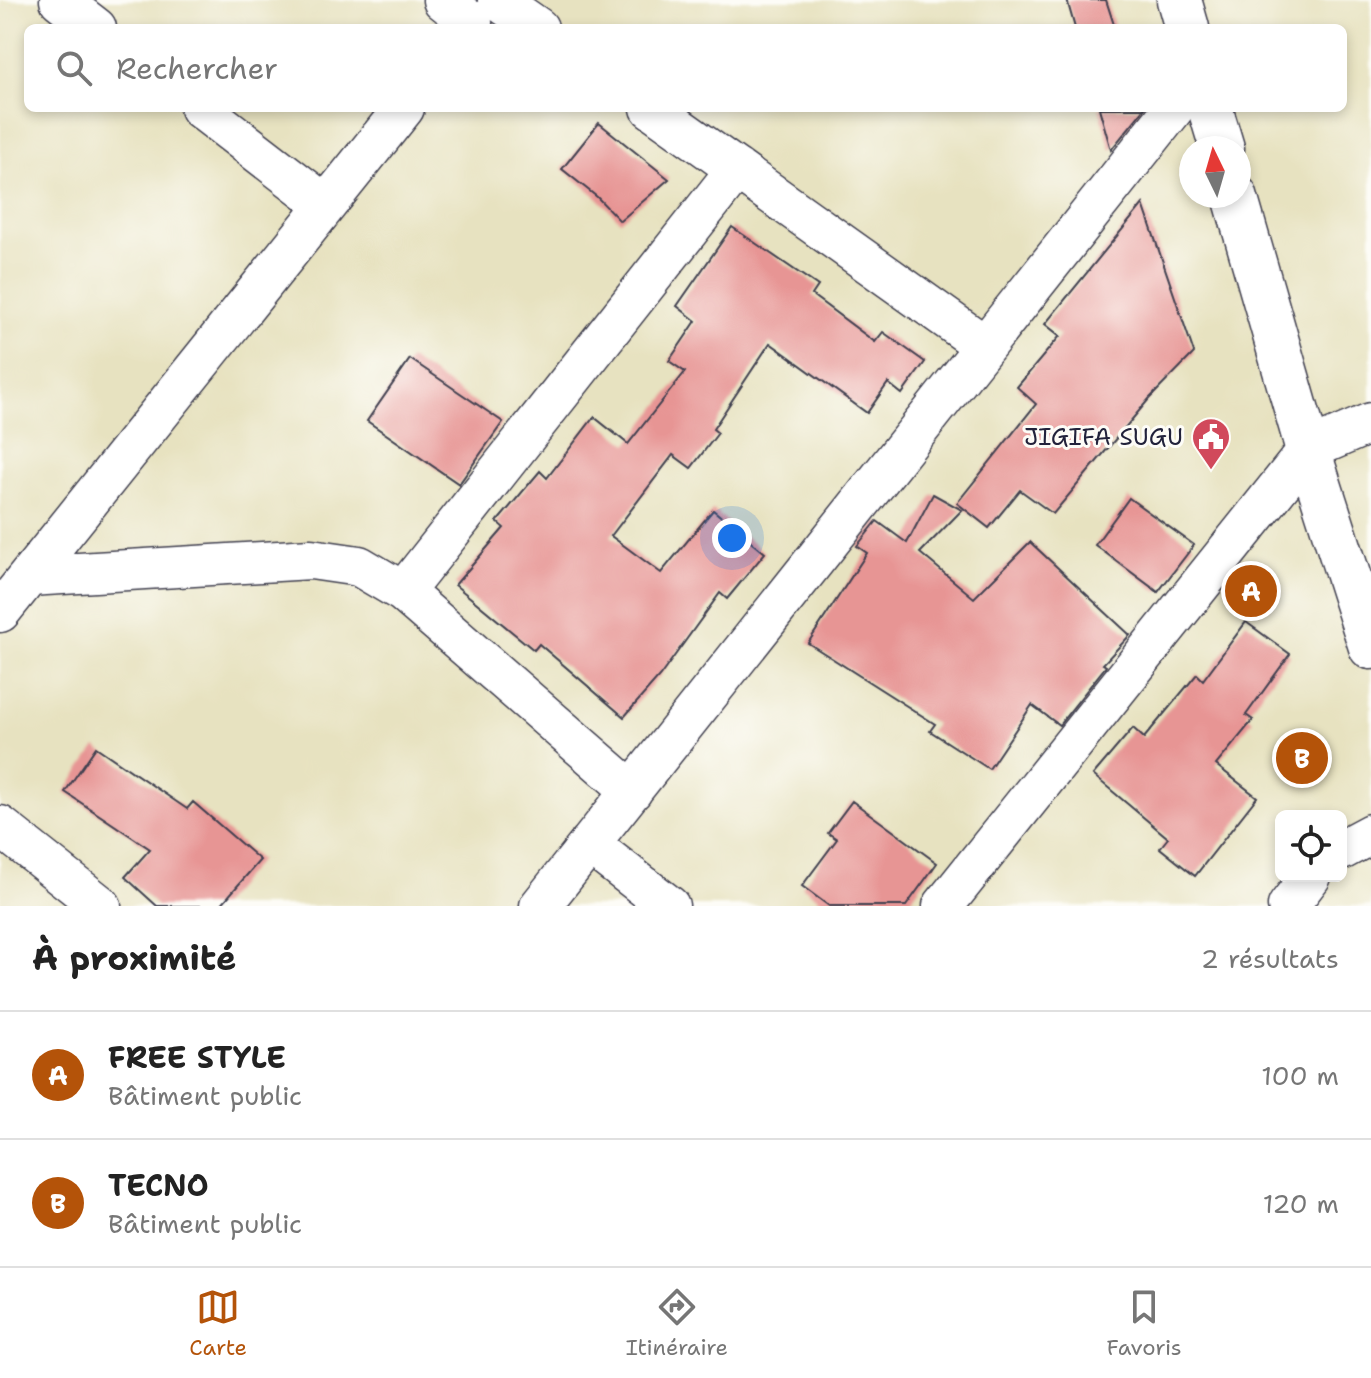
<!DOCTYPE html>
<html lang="fr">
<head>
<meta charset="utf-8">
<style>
  body { margin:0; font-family:"Shantell Sans",sans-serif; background:#f6f6f6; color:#222 }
  .controls { position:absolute; right:24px; bottom:24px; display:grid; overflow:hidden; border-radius:12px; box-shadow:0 4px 12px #0003 }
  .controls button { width:72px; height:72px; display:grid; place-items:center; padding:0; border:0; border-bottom:2px solid #e0e0e0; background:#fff; color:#222; font:40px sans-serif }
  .compass { position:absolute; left:1179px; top:136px; width:72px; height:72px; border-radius:50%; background:#fff; box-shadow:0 4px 12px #0003; rotate:355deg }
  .you { position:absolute; left:732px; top:538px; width:28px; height:28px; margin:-20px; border:6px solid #fff; border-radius:50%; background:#1a73e8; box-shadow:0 0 0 12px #1a73e833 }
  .badge { display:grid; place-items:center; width:52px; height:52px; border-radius:50%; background:#b45309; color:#fff; font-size:26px; font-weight:700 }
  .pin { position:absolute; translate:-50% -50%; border:4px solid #fff; box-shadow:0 2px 8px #0006 }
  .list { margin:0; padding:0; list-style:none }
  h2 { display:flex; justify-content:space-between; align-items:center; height:104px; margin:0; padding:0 32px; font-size:34px }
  h2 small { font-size:26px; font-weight:400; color:#767676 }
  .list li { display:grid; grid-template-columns:52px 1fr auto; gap:24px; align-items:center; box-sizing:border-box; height:128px; padding:0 32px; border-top:2px solid #e0e0e0 }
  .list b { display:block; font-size:30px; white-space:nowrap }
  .list p { margin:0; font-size:26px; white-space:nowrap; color:#767676 }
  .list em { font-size:26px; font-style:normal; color:#767676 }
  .icon { flex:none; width:44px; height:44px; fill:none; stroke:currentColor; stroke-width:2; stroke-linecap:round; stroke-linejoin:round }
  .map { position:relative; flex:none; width:1371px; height:906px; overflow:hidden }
  .search { position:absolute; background:#fff; box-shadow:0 4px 12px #0003; left:24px; right:24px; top:24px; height:88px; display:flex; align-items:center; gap:20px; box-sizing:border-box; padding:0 28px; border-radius:12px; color:#767676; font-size:30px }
  .sheet { height:360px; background:#fff }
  nav { display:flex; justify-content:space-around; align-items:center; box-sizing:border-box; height:112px; border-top:2px solid #e0e0e0; background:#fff; font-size:22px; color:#767676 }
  nav a { display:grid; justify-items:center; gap:4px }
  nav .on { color:#b45309 }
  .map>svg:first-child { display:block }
  .building { fill:#e79594 }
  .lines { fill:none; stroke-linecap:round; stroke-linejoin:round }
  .minor-casing { stroke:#403f4f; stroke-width:43 }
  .primary-casing { stroke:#403f4f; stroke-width:47 }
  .minor { stroke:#fff; stroke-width:40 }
  .primary { stroke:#fff; stroke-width:44 }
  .labels { text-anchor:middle; stroke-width:6; stroke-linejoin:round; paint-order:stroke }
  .poi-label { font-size:24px; fill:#22223b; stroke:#fdfcf7; text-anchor:end }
</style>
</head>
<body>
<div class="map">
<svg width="1371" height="906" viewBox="0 0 1371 906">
  <rect width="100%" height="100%" fill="#fdfcf7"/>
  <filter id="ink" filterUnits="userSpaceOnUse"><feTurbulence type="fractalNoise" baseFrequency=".0125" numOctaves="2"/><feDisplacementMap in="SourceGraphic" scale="16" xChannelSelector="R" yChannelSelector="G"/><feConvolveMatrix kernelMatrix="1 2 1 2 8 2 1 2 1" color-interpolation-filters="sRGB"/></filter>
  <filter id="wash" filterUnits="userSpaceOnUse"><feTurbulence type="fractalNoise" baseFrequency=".006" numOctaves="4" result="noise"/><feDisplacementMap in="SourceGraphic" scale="32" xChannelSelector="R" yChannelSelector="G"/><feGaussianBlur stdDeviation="1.8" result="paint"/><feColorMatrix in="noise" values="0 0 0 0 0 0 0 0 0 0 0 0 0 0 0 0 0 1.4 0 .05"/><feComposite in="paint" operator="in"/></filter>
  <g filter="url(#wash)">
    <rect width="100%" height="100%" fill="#e7e2c0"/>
    <g id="blocks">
      <path class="building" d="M1067,0H1106L1115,28H1075Z
        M1099,108H1145L1111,150Z
        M599,123L669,179L620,221L597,197L562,169Z
        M1143,204L1194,353L1149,399L1053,514L1020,490L989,528L957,503L1036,404L1017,387L1060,336L1045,324Z
        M732,227L818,286L812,295L875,342L883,332L925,362L902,394L888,383L867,413L770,343L713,429L718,433L691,468L673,455L611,536L661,573L713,510L765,553L727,599L720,593L660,676L624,717L539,644L534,650L455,585L504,528L497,522L540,471L547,478L594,417L628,444L685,372L669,361L696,321L677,306Z
        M410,359L503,422L459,484L367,421Z
        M933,494L962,510L920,553L974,598L1030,542L1130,635L1103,664L1106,666L1059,725L1032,705L989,769L930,731L935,724L808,643L867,553L857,546L877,521L907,543Z
        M1129,498L1194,545L1158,592L1095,545Z
        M1246,622L1290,654L1246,715L1253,720L1216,765L1257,797L1195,876L1160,848L1168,838L1093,775L1133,728L1144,738L1197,674L1203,680Z
        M96,747L187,809L193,802L260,860L220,906H157L125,877L150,849L65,792Z
        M852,801L937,863L906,906H829L802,886L837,839L828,833Z"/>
    </g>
  </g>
  <g filter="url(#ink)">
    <use href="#blocks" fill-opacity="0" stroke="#403f4f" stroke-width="2"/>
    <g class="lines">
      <g class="minor-casing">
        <path id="minor" d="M60,0L96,28
          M443,0L472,23
          M498,0L538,28
          M200,108L326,205
          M651,108L985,346
          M29,576L311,559L359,566L403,592L632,791
          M403,592L737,169
          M0,612L404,108
          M0,826L101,906
          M589,844L669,906
          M1341,850L1371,834
          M540,906L1174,108
          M943,906L1308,450L1371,423
          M1288,906L1311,876"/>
      </g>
      <g class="primary-casing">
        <path id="primary" d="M1179,0L1187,28
          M1210,108L1222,148
          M1235,196L1308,450L1371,647"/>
      </g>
      <use href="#minor" class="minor"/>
      <use href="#primary" class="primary"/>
    </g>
  </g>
  <defs>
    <g id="civic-pin" transform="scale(2)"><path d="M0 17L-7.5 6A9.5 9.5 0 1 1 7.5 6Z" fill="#d1495b" stroke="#fdfcf7"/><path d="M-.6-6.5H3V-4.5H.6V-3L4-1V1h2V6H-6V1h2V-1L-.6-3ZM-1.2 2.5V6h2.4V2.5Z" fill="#fff"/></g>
  </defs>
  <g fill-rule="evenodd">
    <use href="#civic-pin" x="1211" y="437"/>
  </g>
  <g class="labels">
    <g class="poi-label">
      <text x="1183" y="445">JIGIFA SUGU</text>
    </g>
  </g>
</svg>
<div class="controls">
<button><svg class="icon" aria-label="locate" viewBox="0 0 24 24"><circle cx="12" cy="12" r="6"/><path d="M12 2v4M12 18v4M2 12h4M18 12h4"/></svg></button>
</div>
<svg class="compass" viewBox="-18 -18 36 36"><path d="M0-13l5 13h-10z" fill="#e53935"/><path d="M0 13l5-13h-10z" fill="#767676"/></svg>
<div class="you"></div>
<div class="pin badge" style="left:1251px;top:591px">A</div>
<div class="pin badge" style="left:1302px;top:758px">B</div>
<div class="search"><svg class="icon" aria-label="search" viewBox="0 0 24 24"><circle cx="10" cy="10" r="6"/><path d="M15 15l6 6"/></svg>Rechercher</div>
</div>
<section class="sheet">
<h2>À proximité<small>2 résultats</small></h2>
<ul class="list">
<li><span class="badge">A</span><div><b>FREE STYLE</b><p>Bâtiment public</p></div><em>100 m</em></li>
<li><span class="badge">B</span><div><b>TECNO</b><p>Bâtiment public</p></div><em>120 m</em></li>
</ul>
</section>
<nav>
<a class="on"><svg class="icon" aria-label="map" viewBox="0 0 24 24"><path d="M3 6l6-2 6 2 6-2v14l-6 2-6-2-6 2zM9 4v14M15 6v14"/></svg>Carte</a>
<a><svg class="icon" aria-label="directions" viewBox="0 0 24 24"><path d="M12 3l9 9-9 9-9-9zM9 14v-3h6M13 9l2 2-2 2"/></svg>Itinéraire</a>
<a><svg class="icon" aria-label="saved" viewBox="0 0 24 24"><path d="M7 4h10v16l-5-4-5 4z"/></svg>Favoris</a>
</nav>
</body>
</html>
